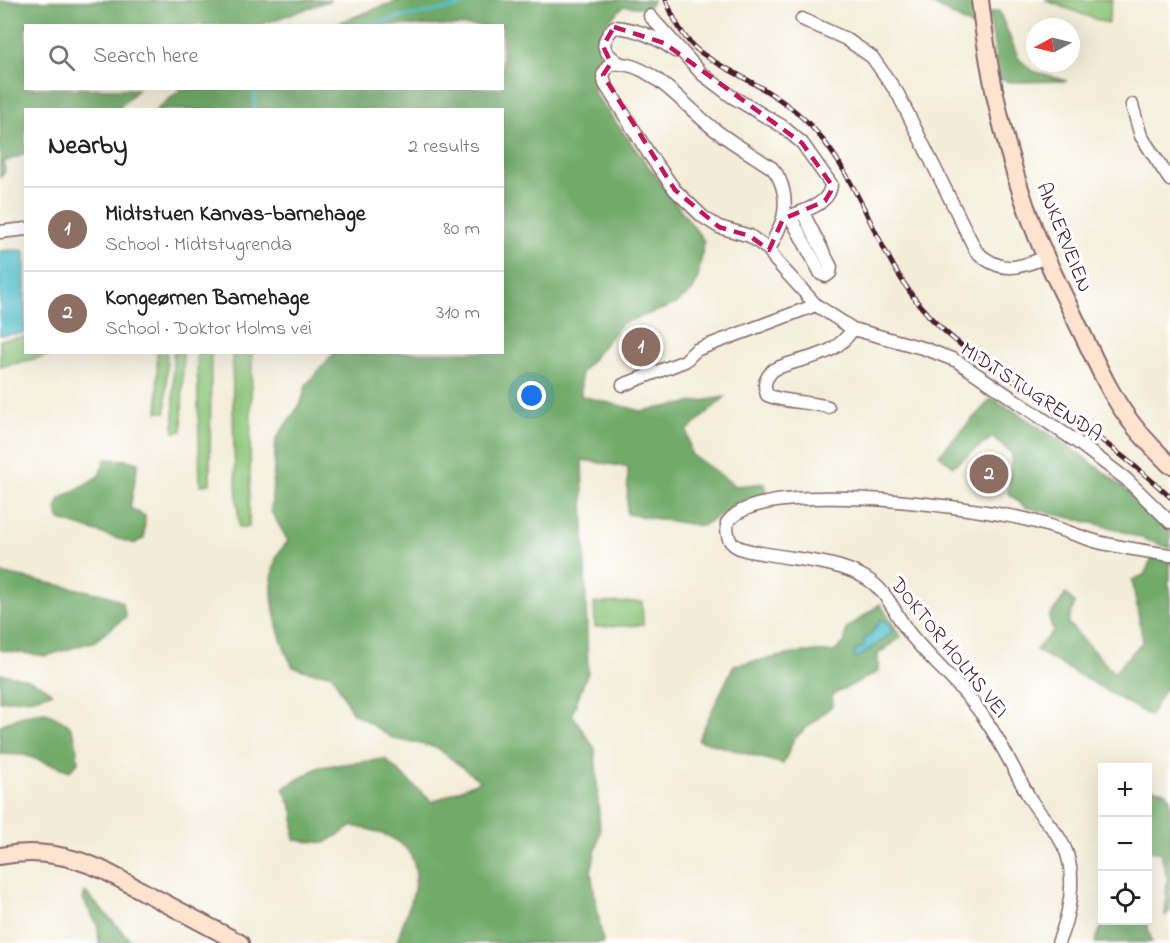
<!DOCTYPE html>
<html lang="en">
<head>
<meta charset="utf-8">
<style>
  body { margin:0; font-family:"Indie Flower",sans-serif; background:#f2f2f2; color:#222 }
  .controls { position:absolute; right:18px; bottom:18px; display:grid; overflow:hidden; border-radius:0px; box-shadow:0 6px 24px #0002 }
  .controls button { width:54px; height:54px; display:grid; place-items:center; padding:0; border:0; border-bottom:2px solid #e0e0e0; background:#fff; color:#222; font:30px sans-serif }
  .compass { position:absolute; left:1026px; top:18px; width:54px; height:54px; border-radius:50%; background:#fff; box-shadow:0 6px 24px #0002; rotate:263deg }
  .you { position:absolute; left:532px; top:396px; width:21px; height:21px; margin:-15px; border:4px solid #fff; border-radius:50%; background:#1a73e8; box-shadow:0 0 0 9px #1a73e833 }
  .badge { display:grid; place-items:center; width:39px; height:39px; border-radius:50%; background:#0f766e; color:#fff; font-size:20px; font-weight:700 }
  .pin { position:absolute; translate:-50% -50%; border:3px solid #fff; box-shadow:0 2px 6px #0006 }
  .list { margin:0; padding:0; list-style:none }
  h2 { display:flex; justify-content:space-between; align-items:center; height:78px; margin:0; padding:0 24px; font-size:26px }
  h2 small { font-size:20px; font-weight:400; color:#767676 }
  .list li { display:grid; grid-template-columns:39px 1fr auto; gap:18px; align-items:center; box-sizing:border-box; height:84px; padding:0 24px; border-top:2px solid #e0e0e0 }
  .list b { display:block; font-size:22px; white-space:nowrap }
  .list p { margin:0; font-size:20px; white-space:nowrap; color:#767676 }
  .list em { font-size:20px; font-style:normal; color:#767676 }
  .icon { flex:none; width:33px; height:33px; fill:none; stroke:currentColor; stroke-width:2; stroke-linecap:round; stroke-linejoin:round }
  .map { position:relative; flex:none; width:1170px; height:943px; overflow:hidden }
  .search { position:absolute; background:#fff; box-shadow:0 6px 24px #0002; left:24px; top:24px; width:480px; height:66px; display:flex; align-items:center; gap:15px; box-sizing:border-box; padding:0 21px; border-radius:0px; color:#767676; font-size:22px }
  .panel { position:absolute; background:#fff; box-shadow:0 6px 24px #0002; left:24px; top:108px; width:480px; height:246px; border-radius:0px }
  .map>svg:first-child { display:block }
  .green { fill:#8cc579; stroke:#6b7252; stroke-width:1.5 }
  .forest { fill:#71aa69; stroke:#5e644a; stroke-width:1.5 }
  .water { fill:#55c2ce; stroke:#50707c; stroke-width:1.5 }
  .lines { fill:none; stroke-linecap:round; stroke-linejoin:round }
  .stream { stroke:#55c2ce; stroke-width:3 }
  .street-casing { stroke:#856768; stroke-width:15 }
  .secondary-casing { stroke:#856768; stroke-width:20 }
  .street { stroke:#fff; stroke-width:12 }
  .secondary { stroke:#fde4d0; stroke-width:16 }
  .rail-casing { stroke:#4a1f2b; stroke-width:5 }
  .rail { stroke:#fff; stroke-width:3; stroke-dasharray:9; stroke-linecap:butt }
  .marked { fill:none; stroke:#c2185b; stroke-width:4.5; stroke-dasharray:12 8; stroke-linejoin:round }
  .labels { text-anchor:middle; stroke-width:6; stroke-linejoin:round; paint-order:stroke }
  .street-label { font-size:21px; fill:#4a1f2b; stroke:#fff }
</style>
</head>
<body>
<div class="map">
<svg width="1170" height="943" viewBox="0 0 1170 943">
  <rect width="100%" height="100%" fill="#fff"/>
  <filter id="ink" filterUnits="userSpaceOnUse"><feTurbulence type="fractalNoise" baseFrequency=".0167" numOctaves="2"/><feDisplacementMap in="SourceGraphic" scale="12" xChannelSelector="R" yChannelSelector="G"/><feConvolveMatrix kernelMatrix="1 2 1 2 8 2 1 2 1" color-interpolation-filters="sRGB"/></filter>
  <filter id="wash" filterUnits="userSpaceOnUse"><feTurbulence type="fractalNoise" baseFrequency=".008" numOctaves="4" result="noise"/><feDisplacementMap in="SourceGraphic" scale="24" xChannelSelector="R" yChannelSelector="G"/><feGaussianBlur stdDeviation="1.35" result="paint"/><feColorMatrix in="noise" values="0 0 0 0 0 0 0 0 0 0 0 0 0 0 0 0 0 1.4 0 .05"/><feComposite in="paint" operator="in"/></filter>
  <g filter="url(#wash)">
    <rect width="100%" height="100%" fill="#f3edd8"/>
    <path class="green" d="M1045,0H1112L1108,24Z
      M25,337L26,352L59,353L0,367V340Z
      M157,353H167L166,412H158Z
      M173,353H183L182,431L174,432Z
      M197,353H211L210,484L200,485Z
      M232,353H252L249,527H239L234,452Z
      M642,602L643,625L595,627L594,603Z"/>
    <path class="forest" d="M331,0L260,25L26,26V88L138,89L118,109L26,110L25,154L4,162L5,172L0,178V1Z
      M399,0H654L647,8L624,6L604,25L598,42L601,62L594,93L704,241L698,278L693,290L676,304L621,324L581,373V396L642,411L725,397L687,431L691,454L736,486L765,483L767,493L740,502L702,526L627,514L628,467L582,460L588,672L572,714L595,749L600,832L591,872L603,943H397C401,925 410,908 414,890C424,845 389,833 353,826L325,843L294,840V813L283,788L319,767L385,759L432,802L480,781L436,747L394,739L352,712L332,674L311,672L293,667C277,639 263,582 279,552C282,548 286,544 288,541L271,511L276,439L301,403L306,385L334,353L502,352V110H156L181,89L502,88V26L333,25Z
      M926,0H973L976,29Z
      M999,11L1019,59L1033,71L1067,81L1010,82L999,79L989,13Z
      M992,398C1058,437 1116,476 1170,530V548L1109,527L1025,507L1008,493L1012,454L993,437L953,466L939,455Z
      M105,459L127,460L138,463L130,508L145,516L144,538L134,544L60,520L56,509L60,499L99,476Z
      M1153,556L1170,562V580L1168,582L1170,588V687L1164,690L1150,716L1036,650L1053,631L1049,617L1066,594L1075,603L1068,623L1114,673L1143,641L1132,580L1144,575Z
      M0,573L107,595L122,602L126,617L95,641L46,656L0,650Z
      M880,604L901,637L878,654V672L832,695L833,705L794,739L783,764L698,740L734,665L804,652H834L845,642L846,629Z
      M0,674C20,676 37,680 52,693L33,698L0,701Z
      M46,712C76,725 75,730 78,762L70,771L24,755L0,754V725L28,714Z
      M1148,787L1164,791L1170,798V911L1165,916L1167,877L1160,852L1148,851Z
      M85,892L133,943H99L98,927L83,899Z
      M1104,920L1140,921L1147,924L1152,942L1095,943Z"/>
    <path class="water" d="M16,250L25,251V333L0,335V251Z
      M881,619L888,623L892,632C882,641 869,650 857,658L854,657L856,650L863,647L864,640L870,636Z"/>
    <g class="lines">
      <path class="stream" d="M369,26L400,17L448,9L482,0
        M254,110L255,88"/>
    </g>
  </g>
  <g filter="url(#ink)">
    <g class="lines">
      <g class="street-casing">
        <path id="street" d="M650,16L702,74L731,96L782,126L802,143L831,184C830,206 801,211 783,219
          M802,19L846,39L872,57L898,94L976,251C1000,274 1017,269 1046,257
          M619,63C602,51 599,44 614,27C634,28 659,38 675,51
          M1132,105L1141,136L1170,180
          M790,216L821,274L826,276L830,273L831,267L804,215
          M0,232L26,229
          M769,250C773,241 781,226 783,218C787,202 784,181 772,168C753,155 732,143 714,129C687,109 646,55 609,65L603,75L605,84L649,154L675,190L703,217L719,227L750,236L769,250L776,261L816,305L853,329L926,349L957,361L1077,442L1126,479L1170,522
          M623,385L685,361L696,350L816,305
          M828,407C808,401 786,403 767,395C763,384 765,379 773,370C804,355 831,361 853,329
          M1058,943C1069,916 1076,882 1067,854C1060,832 1040,817 1029,797C1015,772 1003,746 987,722C967,691 939,668 915,640C895,619 892,593 864,577C836,561 799,560 767,554C757,552 741,551 733,544C727,539 727,530 727,523C757,476 964,507 1015,517C1044,522 1071,534 1098,542C1122,548 1146,551 1170,555"/>
      </g>
      <g class="secondary-casing">
        <path id="secondary" d="M980,0C989,79 1007,160 1036,234C1048,265 1064,295 1078,325C1094,357 1107,389 1128,418C1140,435 1155,450 1170,465
          M0,856C37,849 69,855 103,870L240,943"/>
      </g>
      <use href="#street" class="street"/>
      <use href="#secondary" class="secondary"/>
      <g class="rail-casing">
        <path id="rail" d="M666,0C673,17 680,33 694,47C708,60 727,68 744,78C768,91 791,105 810,125C863,180 877,261 930,317C963,352 1004,374 1044,400C1089,429 1131,461 1170,497"/>
      </g>
      <use href="#rail" class="rail"/>
    </g>
  </g>
  <path class="marked" d="M614,27L664,43L802,143L831,184V191L825,201L783,219L769,250L750,236L719,227L675,190L603,75L611,63L603,46Z"/>
  <g class="labels">
    <g class="street-label">
      <text transform="translate(1065 237) rotate(68)" y="7">ANKERVEIEN</text>
      <text transform="translate(1032 391) rotate(33)" y="7">MIDTSTUGRENDA</text>
      <text transform="translate(950 647) rotate(51)" y="7">DOKTOR HOLMS VEI</text>
    </g>
  </g>
</svg>
<div class="controls">
<button>+</button>
<button>−</button>
<button><svg class="icon" aria-label="locate" viewBox="0 0 24 24"><circle cx="12" cy="12" r="6"/><path d="M12 2v4M12 18v4M2 12h4M18 12h4"/></svg></button>
</div>
<svg class="compass" viewBox="-18 -18 36 36"><path d="M0-13l5 13h-10z" fill="#e53935"/><path d="M0 13l5-13h-10z" fill="#767676"/></svg>
<div class="you"></div>
<div class="pin badge" style="left:641px;top:347px;background:#8d6e63">1</div>
<div class="pin badge" style="left:989px;top:474px;background:#8d6e63">2</div>
<div class="search"><svg class="icon" aria-label="search" viewBox="0 0 24 24"><circle cx="10" cy="10" r="6"/><path d="M15 15l6 6"/></svg>Search here</div>
<section class="panel">
<h2>Nearby<small>2 results</small></h2>
<ul class="list">
<li><span class="badge" style="background:#8d6e63">1</span><div><b>Midtstuen Kanvas-barnehage</b><p>School · Midtstugrenda</p></div><em>80 m</em></li>
<li><span class="badge" style="background:#8d6e63">2</span><div><b>Kongeørnen Barnehage</b><p>School · Doktor Holms vei</p></div><em>310 m</em></li>
</ul>
</section>
</div>
</body>
</html>
